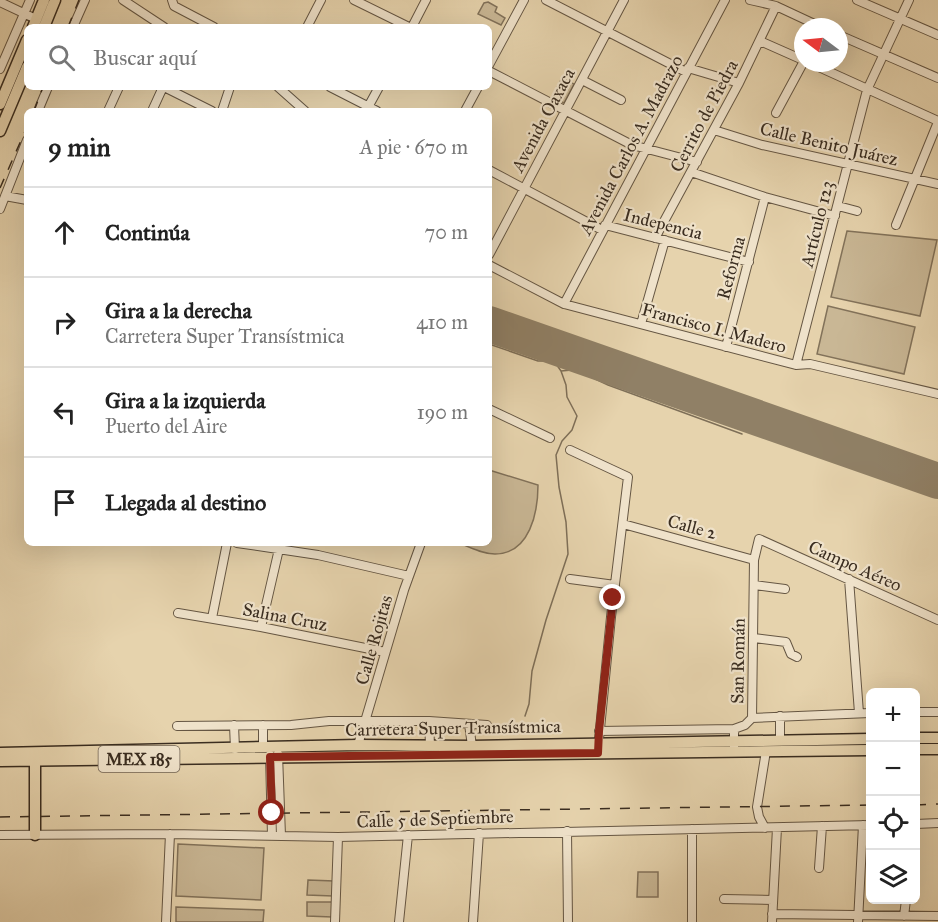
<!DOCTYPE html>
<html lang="es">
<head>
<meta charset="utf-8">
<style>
  body { margin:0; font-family:"IM FELL Great Primer",serif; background:#f6f6f6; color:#222 }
  .controls { position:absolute; right:18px; bottom:18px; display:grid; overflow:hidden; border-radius:9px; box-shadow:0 6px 24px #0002 }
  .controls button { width:54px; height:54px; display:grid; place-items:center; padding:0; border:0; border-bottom:2px solid #e0e0e0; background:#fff; color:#222; font:30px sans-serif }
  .compass { position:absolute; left:794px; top:18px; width:54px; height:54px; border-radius:50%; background:#fff; box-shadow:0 6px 24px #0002; rotate:286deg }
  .stop { position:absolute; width:18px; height:18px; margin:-14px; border:4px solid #8f2418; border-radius:50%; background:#fff }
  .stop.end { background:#8f2418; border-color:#fff; box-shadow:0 2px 6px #0008 }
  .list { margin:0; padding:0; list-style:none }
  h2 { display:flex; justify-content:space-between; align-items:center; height:78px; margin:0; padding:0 24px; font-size:26px }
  h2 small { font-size:20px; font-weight:400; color:#767676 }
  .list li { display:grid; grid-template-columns:39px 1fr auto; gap:18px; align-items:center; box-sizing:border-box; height:90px; padding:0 24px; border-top:2px solid #e0e0e0 }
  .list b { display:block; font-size:22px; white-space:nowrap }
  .list p { margin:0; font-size:20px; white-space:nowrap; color:#767676 }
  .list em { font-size:20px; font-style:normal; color:#767676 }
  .icon { flex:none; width:33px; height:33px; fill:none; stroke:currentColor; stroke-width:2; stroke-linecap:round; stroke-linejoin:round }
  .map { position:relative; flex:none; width:938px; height:922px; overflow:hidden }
  .search { position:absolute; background:#fff; box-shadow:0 6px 24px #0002; left:24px; top:24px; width:468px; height:66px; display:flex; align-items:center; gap:15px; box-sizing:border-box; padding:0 21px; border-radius:9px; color:#767676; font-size:22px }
  .panel { position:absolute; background:#fff; box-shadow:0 6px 24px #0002; left:24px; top:108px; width:468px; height:438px; border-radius:9px }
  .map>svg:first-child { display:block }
  .green { fill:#c9b795; stroke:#82725a; stroke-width:1.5 }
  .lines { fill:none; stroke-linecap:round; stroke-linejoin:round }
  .stream { stroke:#7e6f58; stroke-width:1.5 }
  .runway { stroke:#908066; stroke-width:36 }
  .minor-casing { stroke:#655643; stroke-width:10 }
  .major-casing { stroke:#3a2d20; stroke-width:13 }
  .minor { stroke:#efe2ca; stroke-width:8 }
  .major { stroke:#e6d3ad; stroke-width:10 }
  .rail { stroke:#3a2d20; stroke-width:1.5; stroke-dasharray:10 10; stroke-linecap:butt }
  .route { stroke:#8f2418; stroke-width:8 }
  .labels { text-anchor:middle; stroke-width:4.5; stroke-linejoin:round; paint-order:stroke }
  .shield { fill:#efe2ca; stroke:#706353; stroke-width:1.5 }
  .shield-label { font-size:16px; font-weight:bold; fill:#3a2d20 }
  .street-label { font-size:18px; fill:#3a2d20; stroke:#efe2ca }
</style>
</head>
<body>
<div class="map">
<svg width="938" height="922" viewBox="0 0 938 922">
  <rect width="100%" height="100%" fill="#e6d3ad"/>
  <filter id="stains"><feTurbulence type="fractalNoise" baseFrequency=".00333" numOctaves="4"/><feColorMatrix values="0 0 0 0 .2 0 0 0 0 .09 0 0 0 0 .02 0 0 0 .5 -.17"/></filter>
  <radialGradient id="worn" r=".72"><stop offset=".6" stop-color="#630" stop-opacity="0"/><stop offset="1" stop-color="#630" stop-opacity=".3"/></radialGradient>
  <path class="green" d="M488,2L497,7L495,12L505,18L501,25L478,14L484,3Z
    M562,78L574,84L564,103L552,97Z
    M847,231L937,240L920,316L831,297Z
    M828,306L915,327L904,374L817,354Z
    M489,470L538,485C538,512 530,554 495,554C483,554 471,548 459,543H489Z
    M178,844L264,848L261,900L176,896Z
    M638,872H658V897H637Z
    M308,880L334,881L333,896L307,895Z
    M307,902H332V917L307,916Z
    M176,907L264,910L263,922H176Z"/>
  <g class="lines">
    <path class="stream" d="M489,344L538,361H554L561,371L583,369L589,376L608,385L742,434
      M525,716L529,704L532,671L546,620L568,554L566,522L559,487L556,455L562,441L572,430L577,416L567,397L566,385L561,371"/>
    <path class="runway" d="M489,324L938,481"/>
    <g class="minor-casing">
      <path id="minor" d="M123,0L164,27
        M172,0L174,6L214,27
        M354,0L409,27
        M546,0L686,72
        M750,0L776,6L821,27
        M857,0L938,35
        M0,2L36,19
        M73,27L85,0
        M307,27L321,0
        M412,27L426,0
        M839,35L938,78
        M760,41L803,60
        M810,63L938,121
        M489,65L524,0
        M688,68L739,83
        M0,69L30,0
        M489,71L632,145L697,162
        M582,80L621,100
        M164,87L212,111
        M278,87L305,111
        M330,87L377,111
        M367,109L379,87
        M38,111L48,87
        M108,111L119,87
        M152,111L163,87
        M222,111L230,87
        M465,111L478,87
        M776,113L803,63
        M714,130L762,145L938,184
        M489,170L602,230
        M691,172L765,197L835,216
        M5,196L27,200
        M838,206L857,211
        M0,209L27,140
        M605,225L749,262
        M896,225L938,122
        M655,238L739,83L776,6
        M489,255L624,0
        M489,265L564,304L796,365L810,364L938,394
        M564,304L725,0
        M641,324L665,240
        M726,347L765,197
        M796,365L867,90L909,0
        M489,409L550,438
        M570,450L628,477L611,617L598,749
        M623,524L754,560
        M237,543L318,555L409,576
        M570,579L615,585
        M849,579L859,713
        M754,585L785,589
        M178,613L261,627L385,652
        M212,618L227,543
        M261,627L279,549
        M754,638L786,642L791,654L797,657
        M916,712H938
        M752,718L870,713
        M429,721L430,745
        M469,724L472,746
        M234,725L235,749
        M177,726L291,725L329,721H429L487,725
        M599,731L734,729
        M780,739V716
        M358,745L404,590L421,543
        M734,747V729L745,725L752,718L754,560L759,539L938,620
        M263,748V725
        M278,754L281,836
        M270,755L272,836
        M916,824L938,823
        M765,828L759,817L757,807L766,751
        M567,831L568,922
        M0,835L170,834L338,837L870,825
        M819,868L822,826
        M724,899L773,900
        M772,914L938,916
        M904,916L906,900
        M166,922L170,834
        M335,922L338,837
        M399,922L408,835
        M473,922L479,833
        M692,922V829
        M772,922L777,828
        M858,922L863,825"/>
    </g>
    <g class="major-casing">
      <path id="major" d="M33,27L44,0
        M44,27L55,0
        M0,104L27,40
        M0,131L27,67
        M916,738H938
        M916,749H938
        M0,753L358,745L472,746L870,739
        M0,761L870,750
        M35,835V755"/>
    </g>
    <use href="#minor" class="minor"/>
    <use href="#major" class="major"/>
    <path class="rail" d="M68,27L79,0
      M34,111L43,87
      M0,188L27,127
      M916,805L938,804
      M0,817L870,805"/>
  </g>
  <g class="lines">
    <path class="route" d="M272,813L270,757L598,753L599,731L613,598"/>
  </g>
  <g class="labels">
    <rect class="shield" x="98.5" y="746" width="81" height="26" rx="4.5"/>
    <g class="shield-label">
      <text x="139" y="765">MEX 185</text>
    </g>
    <g class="street-label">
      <text transform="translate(704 116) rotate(-62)" y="6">Cerrito de Piedra</text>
      <text transform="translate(543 120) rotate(-62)" y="6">Avenida Oaxaca</text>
      <text transform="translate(829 144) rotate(13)" y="6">Calle Benito Juárez</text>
      <text transform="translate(631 145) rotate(-62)" y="6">Avenida Carlos A. Madrazo</text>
      <text transform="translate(663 224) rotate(14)" y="6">Indepencia</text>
      <text transform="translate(817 224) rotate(-76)" y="6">Artículo 123</text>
      <text transform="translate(731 268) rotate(-75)" y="6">Reforma</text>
      <text transform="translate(714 328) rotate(15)" y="6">Francisco I. Madero</text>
      <text transform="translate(692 527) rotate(15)" y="6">Calle 2</text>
      <text transform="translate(855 566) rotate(24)" y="6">Campo Aéreo</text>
      <text transform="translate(285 617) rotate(11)" y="6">Salina Cruz</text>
      <text transform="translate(374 640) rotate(-74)" y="6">Calle Rojitas</text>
      <text transform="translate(738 661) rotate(-89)" y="6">San Román</text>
      <text transform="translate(453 728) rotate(-1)" y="6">Carretera Super Transístmica</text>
      <text transform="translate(435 819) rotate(-2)" y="6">Calle 5 de Septiembre</text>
    </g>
  </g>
  <rect width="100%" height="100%" filter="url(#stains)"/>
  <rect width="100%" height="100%" fill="url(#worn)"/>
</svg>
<div class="controls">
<button>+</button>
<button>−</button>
<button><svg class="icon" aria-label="locate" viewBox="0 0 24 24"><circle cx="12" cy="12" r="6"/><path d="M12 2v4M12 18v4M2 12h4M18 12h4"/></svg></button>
<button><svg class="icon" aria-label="layers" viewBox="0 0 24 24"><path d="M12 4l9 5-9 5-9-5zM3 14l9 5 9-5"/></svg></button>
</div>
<svg class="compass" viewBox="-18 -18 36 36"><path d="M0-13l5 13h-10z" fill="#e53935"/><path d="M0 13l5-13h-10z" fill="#767676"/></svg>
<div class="stop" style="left:272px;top:813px"></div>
<div class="stop end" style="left:613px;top:598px"></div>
<div class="search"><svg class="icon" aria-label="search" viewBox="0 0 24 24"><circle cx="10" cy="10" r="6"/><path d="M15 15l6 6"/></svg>Buscar aquí</div>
<section class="panel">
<h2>9 min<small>A pie · 670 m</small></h2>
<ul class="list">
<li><svg class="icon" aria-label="ahead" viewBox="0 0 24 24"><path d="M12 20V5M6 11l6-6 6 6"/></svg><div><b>Continúa</b></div><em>70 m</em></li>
<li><svg class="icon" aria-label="right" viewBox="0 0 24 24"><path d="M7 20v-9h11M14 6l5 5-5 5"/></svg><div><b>Gira a la derecha</b><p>Carretera Super Transístmica</p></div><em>410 m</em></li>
<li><svg class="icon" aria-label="left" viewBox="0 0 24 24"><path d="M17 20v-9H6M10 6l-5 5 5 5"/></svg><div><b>Gira a la izquierda</b><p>Puerto del Aire</p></div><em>190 m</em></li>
<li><svg class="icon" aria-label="arrive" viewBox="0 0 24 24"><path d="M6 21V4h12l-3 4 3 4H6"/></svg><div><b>Llegada al destino</b></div></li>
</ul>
</section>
</div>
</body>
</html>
